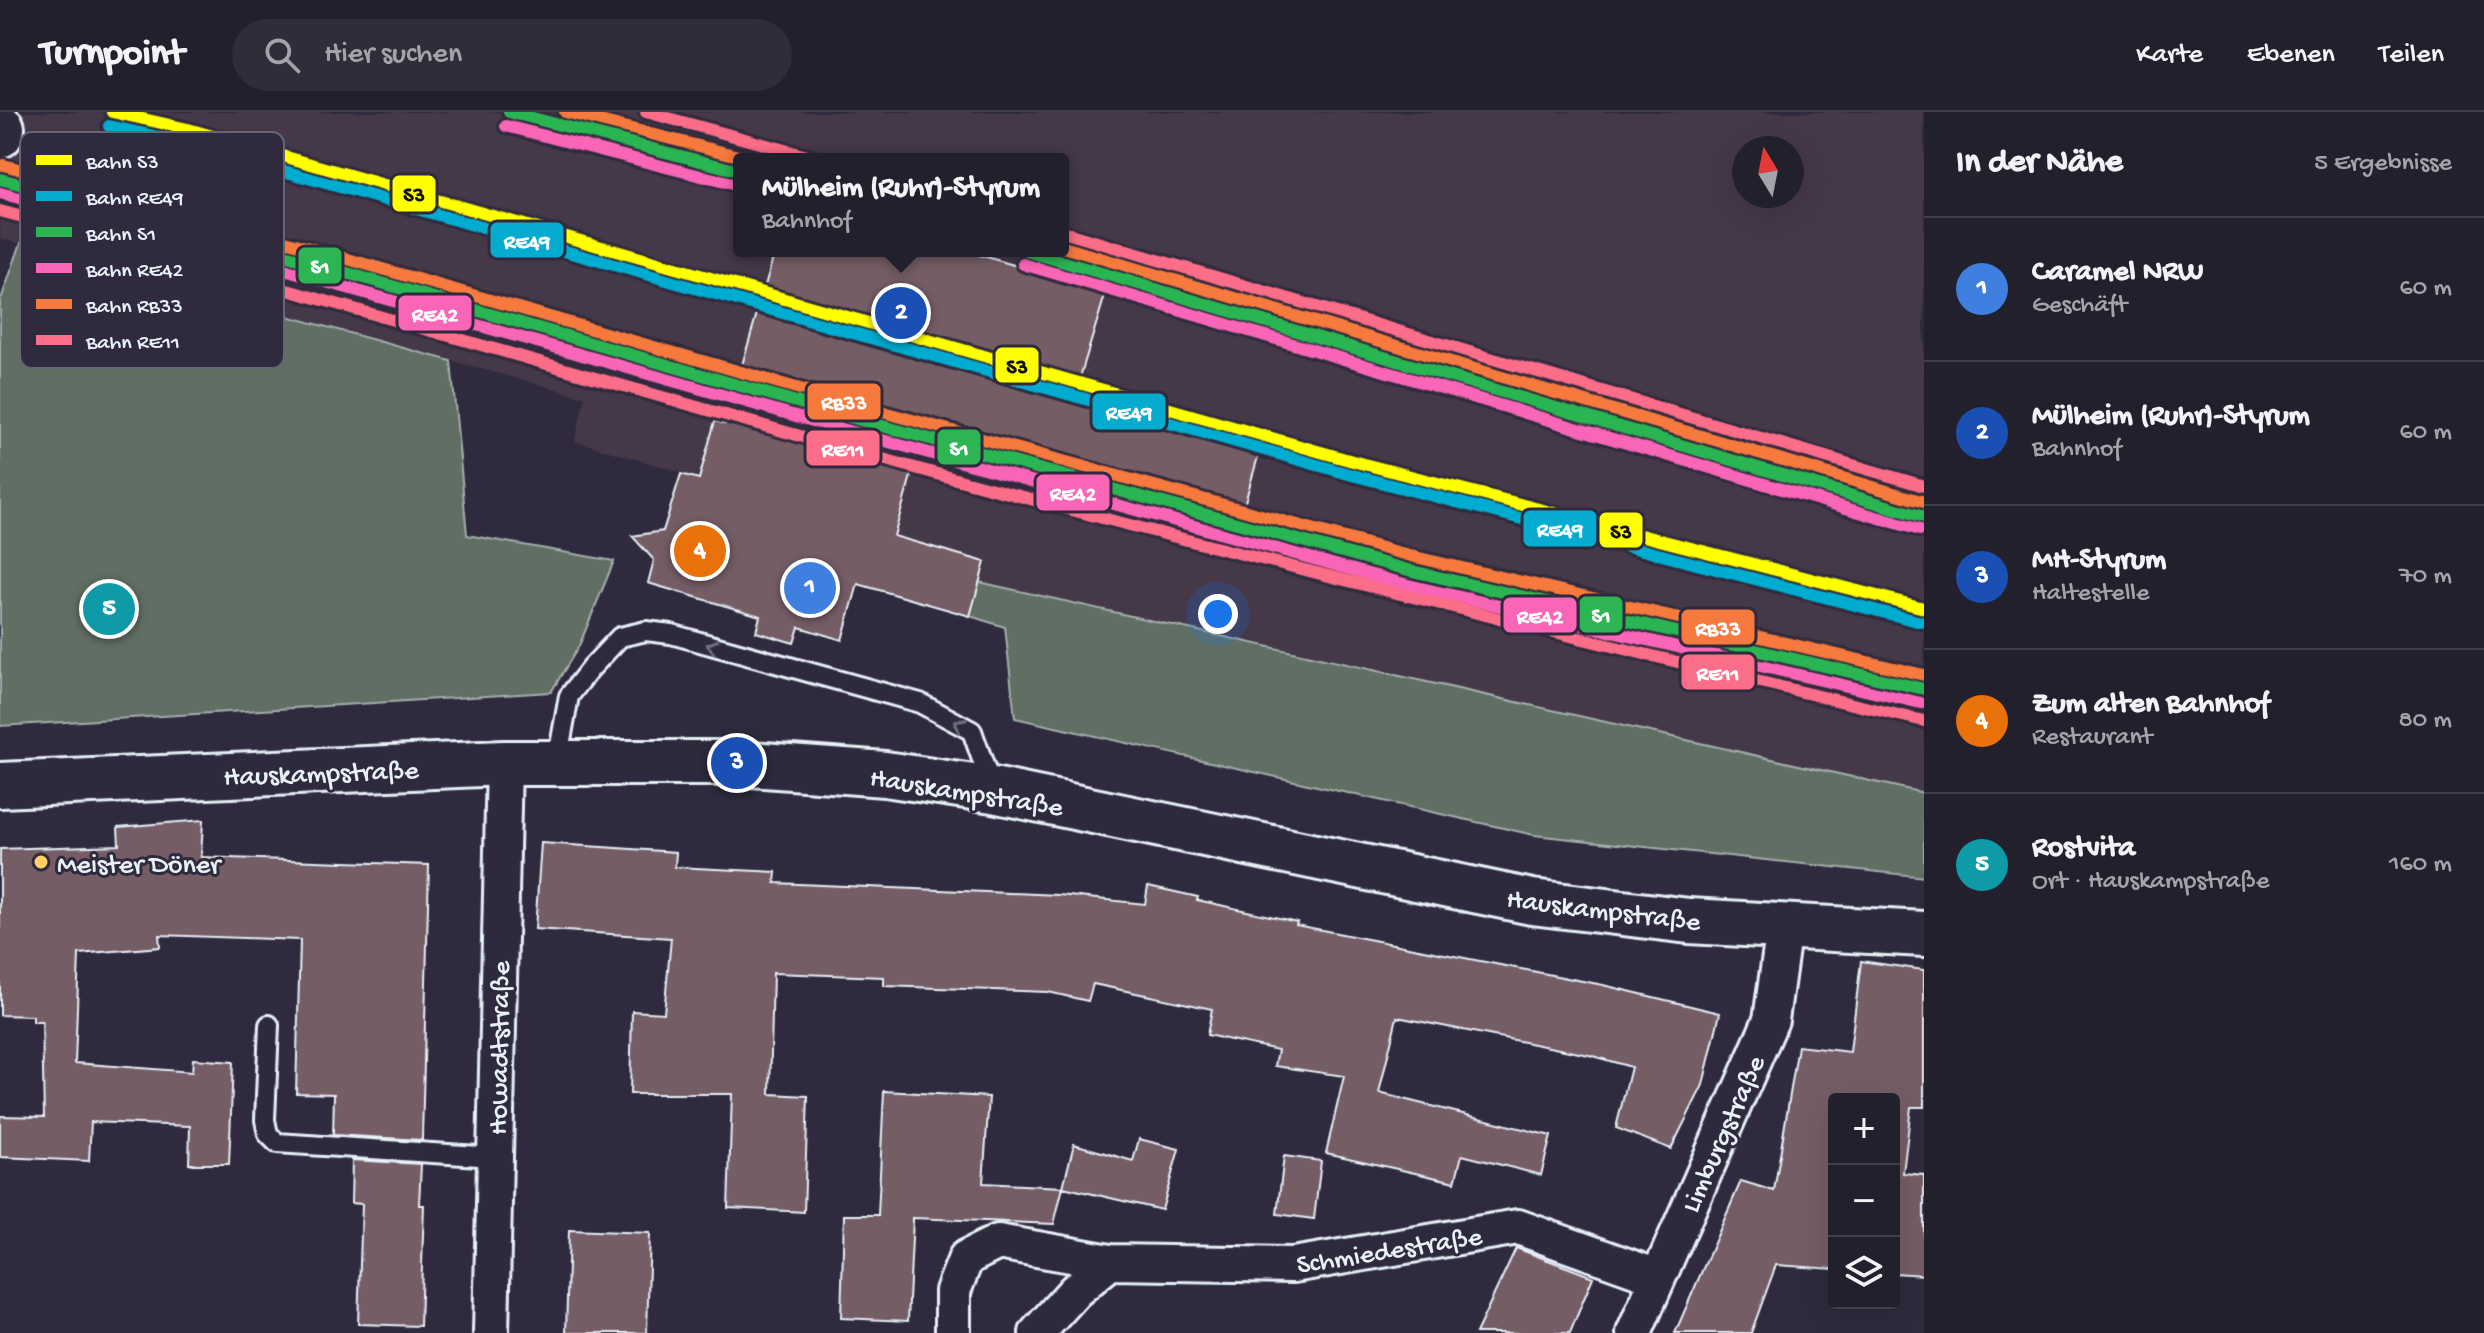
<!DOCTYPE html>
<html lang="de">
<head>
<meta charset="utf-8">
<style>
  body { margin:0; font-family:"Gochi Hand",sans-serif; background:#2f2d3a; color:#f1f3f6 }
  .controls { position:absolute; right:24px; bottom:24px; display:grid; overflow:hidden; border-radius:8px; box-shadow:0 8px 32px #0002 }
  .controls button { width:72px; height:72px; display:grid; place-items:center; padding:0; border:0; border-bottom:2px solid #403e4a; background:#23202e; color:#f1f3f6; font:40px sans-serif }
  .compass { position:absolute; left:1732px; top:24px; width:72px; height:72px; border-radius:50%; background:#23202e; box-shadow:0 8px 32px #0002; rotate:350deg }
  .you { position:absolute; left:1218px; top:502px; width:28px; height:28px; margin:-20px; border:6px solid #fff; border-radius:50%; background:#1a73e8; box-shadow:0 0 0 12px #1a73e833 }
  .badge { display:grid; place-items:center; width:52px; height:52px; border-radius:50%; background:#0b8043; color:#fff; font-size:26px; font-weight:700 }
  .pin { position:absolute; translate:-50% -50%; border:4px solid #fff; box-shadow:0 2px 8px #0006 }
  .popup { position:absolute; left:733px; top:41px; width:336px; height:104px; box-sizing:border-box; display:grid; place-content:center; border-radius:8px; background:#23202e; filter:drop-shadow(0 2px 6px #0005); font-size:26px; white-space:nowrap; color:#a3a3aa }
  .popup b { font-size:30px; color:#f1f3f6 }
  .popup::after { content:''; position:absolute; left:50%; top:100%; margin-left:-16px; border:16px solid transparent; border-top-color:#23202e }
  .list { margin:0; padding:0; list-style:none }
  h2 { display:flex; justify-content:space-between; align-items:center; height:104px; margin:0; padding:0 32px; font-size:34px }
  h2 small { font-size:26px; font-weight:400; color:#a3a3aa }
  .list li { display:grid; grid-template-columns:52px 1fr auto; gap:24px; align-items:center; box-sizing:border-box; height:144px; padding:0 32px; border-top:2px solid #403e4a }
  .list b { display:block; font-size:30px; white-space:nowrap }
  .list p { margin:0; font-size:26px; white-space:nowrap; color:#a3a3aa }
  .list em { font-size:26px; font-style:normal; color:#a3a3aa }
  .icon { flex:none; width:44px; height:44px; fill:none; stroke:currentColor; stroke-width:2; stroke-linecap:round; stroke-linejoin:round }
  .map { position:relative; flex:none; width:1924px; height:1221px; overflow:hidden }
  header { display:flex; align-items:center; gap:48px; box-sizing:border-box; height:112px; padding:0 40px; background:#23202e; border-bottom:2px solid #403e4a }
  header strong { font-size:38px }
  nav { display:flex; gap:44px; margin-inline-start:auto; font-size:28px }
  .search { width:560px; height:72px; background:#2f2d3a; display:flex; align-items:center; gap:20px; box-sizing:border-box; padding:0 28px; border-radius:44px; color:#a3a3aa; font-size:30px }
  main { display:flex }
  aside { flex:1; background:#23202e }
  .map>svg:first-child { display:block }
  .built { fill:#443949; fill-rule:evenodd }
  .green { fill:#616e64; stroke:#a4b0ae; stroke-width:2 }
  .building { fill:#755d66; stroke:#e8f1f8; stroke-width:2 }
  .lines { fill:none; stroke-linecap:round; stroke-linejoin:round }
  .service-casing { stroke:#e8f1f8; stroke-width:24 }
  .minor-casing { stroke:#e8f1f8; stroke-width:40 }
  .tertiary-casing { stroke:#e8f1f8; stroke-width:50 }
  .service { stroke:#2f2a3d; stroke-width:18 }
  .minor { stroke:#2f2a3d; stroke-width:34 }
  .tertiary { stroke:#2f2a3d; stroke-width:44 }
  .rail-1-casing { stroke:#2f2a3d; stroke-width:18 }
  .rail-2-casing { stroke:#2f2a3d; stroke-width:18 }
  .rail-3-casing { stroke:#2f2a3d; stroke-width:18 }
  .rail-4-casing { stroke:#2f2a3d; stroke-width:18 }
  .rail-5-casing { stroke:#2f2a3d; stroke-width:18 }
  .rail-6-casing { stroke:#2f2a3d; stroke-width:18 }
  .rail-1 { stroke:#ff0; stroke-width:12 }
  .rail-2 { stroke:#06acd0; stroke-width:12 }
  .rail-3 { stroke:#2cb552; stroke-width:12 }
  .rail-4 { stroke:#fa66b7; stroke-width:12 }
  .rail-5 { stroke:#f6793e; stroke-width:12 }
  .rail-6 { stroke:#fb6d88; stroke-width:12 }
  .oneway { stroke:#70707e }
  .poi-dot { fill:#ffd166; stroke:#2f2a3d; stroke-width:3 }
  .labels { text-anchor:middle; stroke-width:6; stroke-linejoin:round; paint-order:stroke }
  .street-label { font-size:28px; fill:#e8f1f8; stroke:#2f2a3d }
  .poi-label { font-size:28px; fill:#e8f1f8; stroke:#2f2a3d; text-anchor:start }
  .key { fill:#2f2a3d; stroke:#666675; stroke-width:2 }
  .key-label { font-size:22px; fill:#e8f1f8 }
  .line-badge { stroke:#2f2a3d; stroke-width:3 }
  .badge-label { font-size:22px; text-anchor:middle; font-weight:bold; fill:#fff }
  .pale-badge-label { font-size:22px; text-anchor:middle; font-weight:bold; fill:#111 }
</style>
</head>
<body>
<header>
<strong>Turnpoint</strong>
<div class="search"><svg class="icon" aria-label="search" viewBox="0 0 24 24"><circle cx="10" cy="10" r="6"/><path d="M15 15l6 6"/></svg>Hier suchen</div>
<nav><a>Karte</a><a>Ebenen</a><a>Teilen</a></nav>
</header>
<main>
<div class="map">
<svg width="1924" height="1221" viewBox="0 0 1924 1221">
  <rect width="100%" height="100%" fill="#2f2a3d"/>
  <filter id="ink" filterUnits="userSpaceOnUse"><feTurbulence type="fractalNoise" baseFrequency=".0125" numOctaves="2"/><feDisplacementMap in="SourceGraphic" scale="16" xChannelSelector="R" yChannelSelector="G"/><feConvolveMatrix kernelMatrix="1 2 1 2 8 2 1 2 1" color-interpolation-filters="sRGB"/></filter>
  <g filter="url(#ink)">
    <path class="built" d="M0,0H1924V765L1534,723L1015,606L1005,515L970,504L985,450L575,329L585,285L0,126ZM1744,36H1792V84H1744ZM739,47H1063V139H739Z"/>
    <path class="green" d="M21,131L451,249L467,423L614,449L579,534L551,580L0,614V190Z
      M979,470L1924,681V765L1534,723L1015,606L1005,515L970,504Z"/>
    <path class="building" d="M775,139H966L1106,180L1074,285L1260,338L1242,400L926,311L894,424L985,450L970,504L858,472L842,528L799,515L794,531L756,520L760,504L648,471L654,448L632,424L663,419L681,362L699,367L715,309L725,312Z
      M203,708L201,745L429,753L422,1028L333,1023L334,982L296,981L300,828L159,823L160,835L79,842L75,951L192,960L193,947L233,950L229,1052H189L190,1014L91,1010L89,1049L0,1045V1004L44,1005L42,910H33V904L0,903V737L119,733L118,715Z
      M541,731L676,740L675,755L776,760L775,771L1059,783L1145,792L1148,774L1198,785L1197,788L1297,810L1296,813L1603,873L1720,901L1703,973L1671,1037L1616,1016L1631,955L1589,943L1397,905L1379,981L1551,1024L1541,1063L1462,1043L1455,1070L1326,1041L1344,964L1275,954L1278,938L1207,923L1212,897L1093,872L1088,889L1048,880L884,874V865L773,861L770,982L808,984L804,1100L728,1096L732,982H630L632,899L664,901L671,826L535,817Z
      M1861,849L1924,858V995H1911L1903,1061L1924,1063V1163L1894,1161V987H1834V1157L1776,1153L1751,1221H1675L1741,1069L1774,1079L1798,934L1850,940Z
      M884,979L989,985L983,1071L1063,1075L1054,1112L913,1106L908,1209L841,1206L844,1103H878Z
      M1139,1027L1179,1037L1162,1098L1063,1075L1074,1032L1133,1049Z
      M1284,1044L1321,1049L1314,1107L1277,1102Z
      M352,1048L421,1052L419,1093H424L420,1214L358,1212L362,1092L351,1091Z
      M569,1118L650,1121L647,1221H566Z
      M1516,1136L1593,1165L1570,1221H1476Z"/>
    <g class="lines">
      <g class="service-casing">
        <path id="service" d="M557,650L569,584L590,557L620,525L646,519L671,522L920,591L972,619L992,676
          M269,913L265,1008L268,1022L277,1031L495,1045"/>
      </g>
      <g class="minor-casing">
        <path id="minor" d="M491,1221L504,651
          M953,1221V1179L966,1146L998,1130L1110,1150L1293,1153L1518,1115L1658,1165
          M1037,1221L1075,1179L1110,1150
          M1634,1221L1771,908L1784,815"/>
      </g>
      <g class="tertiary-casing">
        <path id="tertiary" d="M0,23L2,16
          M0,673L504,651H737L885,662L993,678L1532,790L1689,809L1924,822"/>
      </g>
      <use href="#service" class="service"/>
      <use href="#minor" class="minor"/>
      <use href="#tertiary" class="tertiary"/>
      <g class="rail-1-casing">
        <path id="rail-1" d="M112,0L188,17L1356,350L1924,496"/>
      </g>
      <g class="rail-2-casing">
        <path id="rail-2" d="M109,14L185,31L1352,363L1921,510"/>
      </g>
      <g class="rail-3-casing">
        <path id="rail-3" d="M509,0L739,59
          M0,67L166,109L824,298L1412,459L1924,577
          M1027,139L1924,405"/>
      </g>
      <g class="rail-4-casing">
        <path id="rail-4" d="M506,14L736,73
          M0,81L162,123L820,311L1408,473L1921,591
          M1023,152L1920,418"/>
      </g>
      <g class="rail-5-casing">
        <path id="rail-5" d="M565,0L742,45
          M3,53L170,96L828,285L1415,445L1924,563
          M1063,135L1924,390"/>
      </g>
      <g class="rail-6-casing">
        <path id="rail-6" d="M646,0L818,47
          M0,99C322,184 641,282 963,369C1282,455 1603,533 1924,609
          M1063,120L1924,374"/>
      </g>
      <use href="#rail-1" class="rail-1"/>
      <use href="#rail-2" class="rail-2"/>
      <use href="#rail-3" class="rail-3"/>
      <use href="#rail-4" class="rail-4"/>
      <use href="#rail-5" class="rail-5"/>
      <use href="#rail-6" class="rail-6"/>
    </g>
    <defs><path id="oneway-chevron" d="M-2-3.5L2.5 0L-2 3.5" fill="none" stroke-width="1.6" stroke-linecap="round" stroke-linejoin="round" transform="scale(2)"/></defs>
    <g class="oneway">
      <use href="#oneway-chevron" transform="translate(712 534) rotate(-164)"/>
      <use href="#oneway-chevron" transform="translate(959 612) rotate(-151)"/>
    </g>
  </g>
  <circle class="poi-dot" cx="41" cy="750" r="8"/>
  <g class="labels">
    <g class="street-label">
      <text transform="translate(321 659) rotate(-2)" y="10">Hauskampstraße</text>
      <text transform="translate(967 678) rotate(9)" y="10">Hauskampstraße</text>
      <text transform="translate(1604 796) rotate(7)" y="10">Hauskampstraße</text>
      <text transform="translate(497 936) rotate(-89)" y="10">Howadtstraße</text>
      <text transform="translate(1721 1021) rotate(-66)" y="10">Limburgstraße</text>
      <text transform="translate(1389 1136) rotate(-9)" y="10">Schmiedestraße</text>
    </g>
    <g class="poi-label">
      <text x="57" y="760">Meister Döner</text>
    </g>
  </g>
  <rect x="20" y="20" width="264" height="236" rx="12" class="key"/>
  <rect x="36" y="43" width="36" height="10" fill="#ff0"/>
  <rect x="36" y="79" width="36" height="10" fill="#06acd0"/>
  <rect x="36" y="115" width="36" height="10" fill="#2cb552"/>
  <rect x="36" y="151" width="36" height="10" fill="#fa66b7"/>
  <rect x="36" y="187" width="36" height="10" fill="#f6793e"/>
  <rect x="36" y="223" width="36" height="10" fill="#fb6d88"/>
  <g class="key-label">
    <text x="86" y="56">Bahn S3</text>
    <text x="86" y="92">Bahn RE49</text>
    <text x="86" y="128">Bahn S1</text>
    <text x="86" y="164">Bahn RE42</text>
    <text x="86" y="200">Bahn RB33</text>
    <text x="86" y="236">Bahn RE11</text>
  </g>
  <g class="line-badge">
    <rect x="391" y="62" width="46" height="39" rx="8" fill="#ff0"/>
    <rect x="489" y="109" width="76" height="38" rx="8" fill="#06acd0"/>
    <rect x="297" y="134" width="46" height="39" rx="8" fill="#2cb552"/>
    <rect x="397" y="182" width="76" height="38" rx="8" fill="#fa66b7"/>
    <rect x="994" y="234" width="46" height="38" rx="8" fill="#ff0"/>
    <rect x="806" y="270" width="76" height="39" rx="8" fill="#f6793e"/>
    <rect x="1091" y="280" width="76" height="39" rx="8" fill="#06acd0"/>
    <rect x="936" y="316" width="46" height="38" rx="8" fill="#2cb552"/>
    <rect x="805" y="317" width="76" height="38" rx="8" fill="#fb6d88"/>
    <rect x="1035" y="361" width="76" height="39" rx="8" fill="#fa66b7"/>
    <rect x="1522" y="397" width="76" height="39" rx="8" fill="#06acd0"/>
    <rect x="1598" y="399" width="46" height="38" rx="8" fill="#ff0"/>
    <rect x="1578" y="483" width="46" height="39" rx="8" fill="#2cb552"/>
    <rect x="1502" y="484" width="76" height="38" rx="8" fill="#fa66b7"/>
    <rect x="1680" y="496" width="76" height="38" rx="8" fill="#f6793e"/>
    <rect x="1680" y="541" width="76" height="38" rx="8" fill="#fb6d88"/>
  </g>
  <g class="badge-label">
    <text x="527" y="136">RE49</text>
    <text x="320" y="161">S1</text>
    <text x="435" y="209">RE42</text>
    <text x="844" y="297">RB33</text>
    <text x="1129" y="307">RE49</text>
    <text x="959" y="343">S1</text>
    <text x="843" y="344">RE11</text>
    <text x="1073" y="388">RE42</text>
    <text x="1560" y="424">RE49</text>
    <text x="1601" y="510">S1</text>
    <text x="1540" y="511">RE42</text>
    <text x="1718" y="523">RB33</text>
    <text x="1718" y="568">RE11</text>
  </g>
  <g class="pale-badge-label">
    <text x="414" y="89">S3</text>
    <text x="1017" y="261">S3</text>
    <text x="1621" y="426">S3</text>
  </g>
</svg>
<div class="controls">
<button>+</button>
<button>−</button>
<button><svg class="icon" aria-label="layers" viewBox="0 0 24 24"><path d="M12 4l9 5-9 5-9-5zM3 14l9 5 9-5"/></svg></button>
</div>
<svg class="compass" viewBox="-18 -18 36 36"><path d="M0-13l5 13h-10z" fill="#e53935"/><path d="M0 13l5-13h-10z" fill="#a3a3aa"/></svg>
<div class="you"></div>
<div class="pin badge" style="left:810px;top:476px;background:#3f7fe0">1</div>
<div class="pin badge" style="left:901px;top:201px;background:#1a4fb4">2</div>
<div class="popup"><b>Mülheim (Ruhr)-Styrum</b>Bahnhof</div>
<div class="pin badge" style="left:737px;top:651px;background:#1a4fb4">3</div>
<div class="pin badge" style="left:700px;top:439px;background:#e8710a">4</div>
<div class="pin badge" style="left:109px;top:497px;background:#0f9aa8">5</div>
</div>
<aside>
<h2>In der Nähe<small>5 Ergebnisse</small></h2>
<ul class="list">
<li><span class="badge" style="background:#3f7fe0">1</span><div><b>Caramel NRW</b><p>Geschäft</p></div><em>60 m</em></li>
<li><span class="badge" style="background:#1a4fb4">2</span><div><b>Mülheim (Ruhr)-Styrum</b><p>Bahnhof</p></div><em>60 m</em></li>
<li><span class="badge" style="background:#1a4fb4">3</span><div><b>MH-Styrum</b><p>Haltestelle</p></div><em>70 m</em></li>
<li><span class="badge" style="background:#e8710a">4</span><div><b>Zum alten Bahnhof</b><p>Restaurant</p></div><em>80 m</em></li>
<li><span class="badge" style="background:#0f9aa8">5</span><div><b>Rostvita</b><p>Ort · Hauskampstraße</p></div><em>160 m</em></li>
</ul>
</aside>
</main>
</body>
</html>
